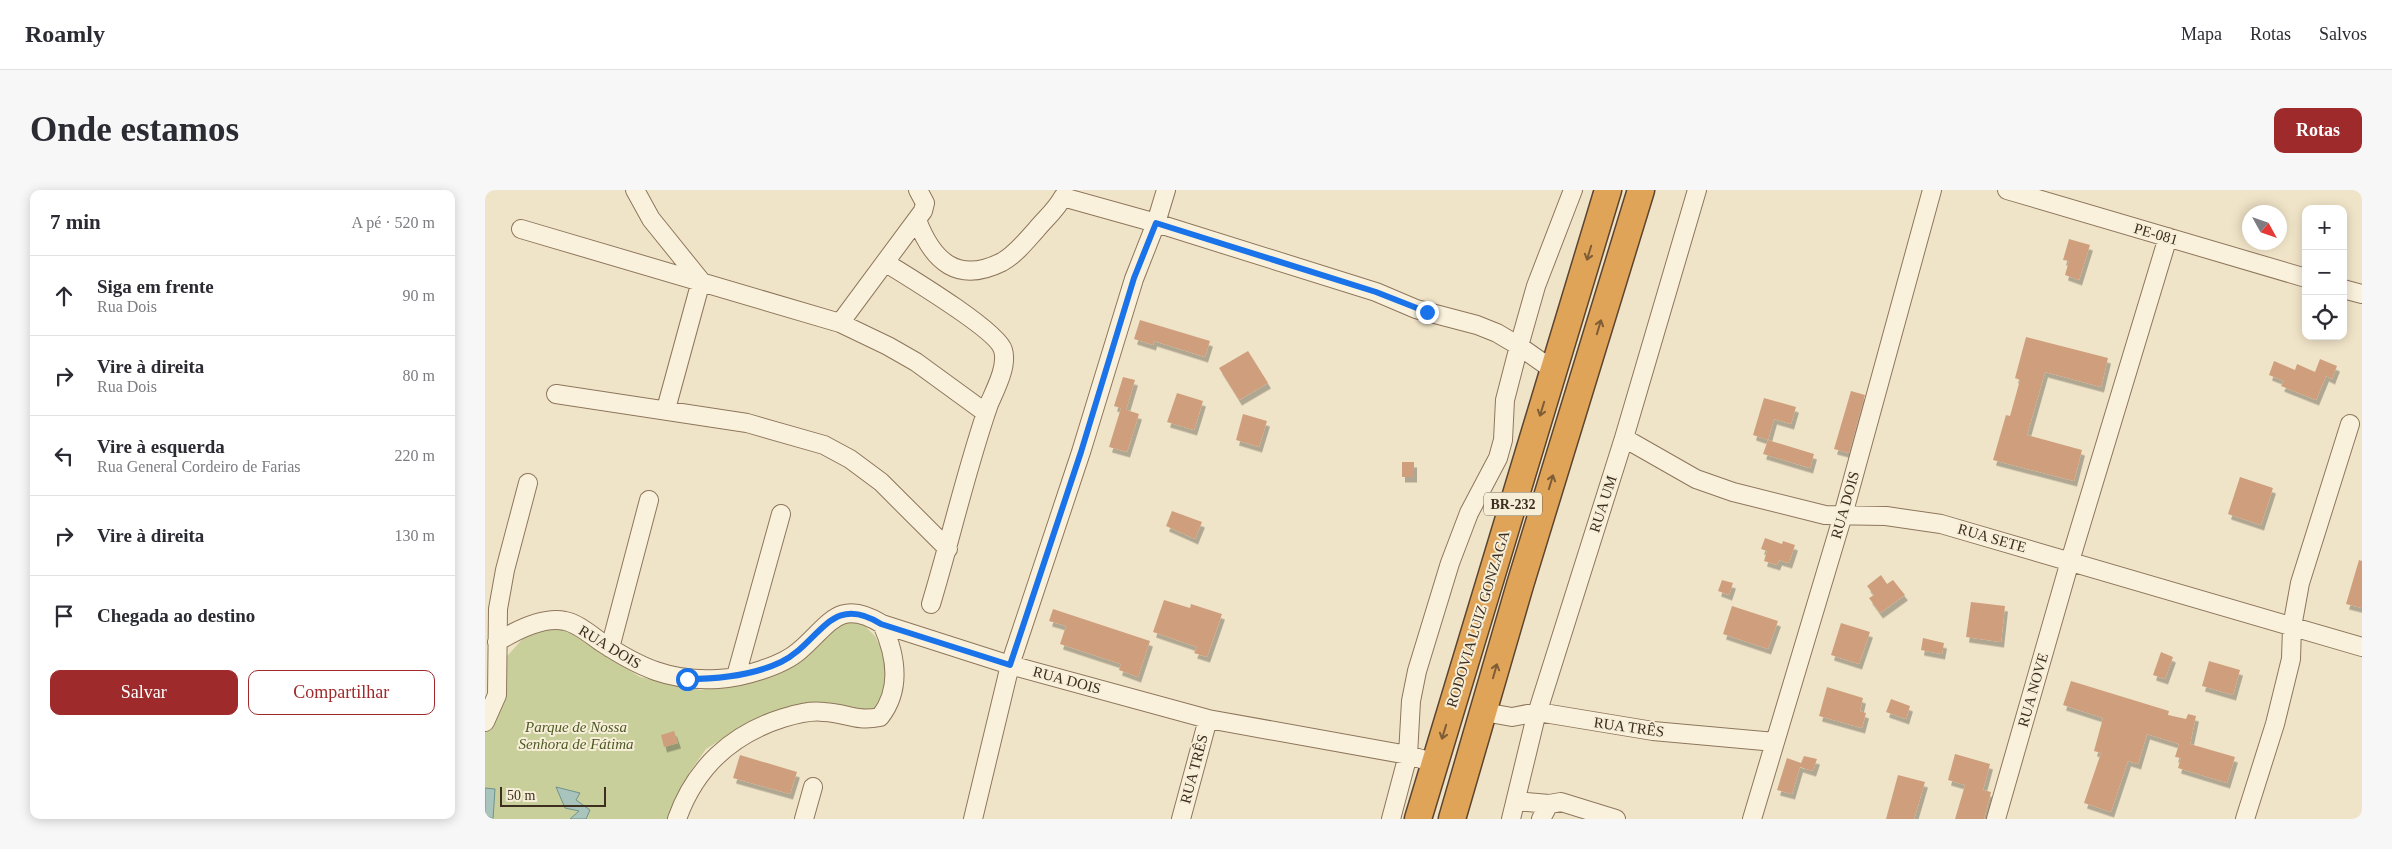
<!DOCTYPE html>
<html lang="pt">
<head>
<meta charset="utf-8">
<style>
  body { margin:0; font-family:Georgia,serif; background:#f7f7f7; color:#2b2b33 }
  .controls { position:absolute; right:15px; top:15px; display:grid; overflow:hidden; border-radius:10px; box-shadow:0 2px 12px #0003 }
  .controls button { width:45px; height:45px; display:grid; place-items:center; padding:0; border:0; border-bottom:1px solid #e1e1e2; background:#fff; color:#2b2b33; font:25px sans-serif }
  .compass { position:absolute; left:1757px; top:15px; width:45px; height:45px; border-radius:50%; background:#fff; box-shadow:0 2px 12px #0003; rotate:130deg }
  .scale { position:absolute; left:15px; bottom:12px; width:106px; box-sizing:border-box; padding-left:5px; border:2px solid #3d2e20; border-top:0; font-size:14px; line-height:18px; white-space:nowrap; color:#3d2e20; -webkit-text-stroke:4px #f7eed8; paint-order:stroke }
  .stop { position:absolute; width:15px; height:15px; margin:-11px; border:4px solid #1a73e8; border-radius:50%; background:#fff }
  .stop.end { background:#1a73e8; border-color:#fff; box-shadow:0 1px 5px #0008 }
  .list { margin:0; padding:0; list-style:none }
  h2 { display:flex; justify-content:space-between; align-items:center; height:65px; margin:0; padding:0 20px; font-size:21px }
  h2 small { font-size:16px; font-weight:400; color:#7c7c81 }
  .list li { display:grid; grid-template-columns:32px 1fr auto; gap:15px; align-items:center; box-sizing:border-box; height:80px; padding:0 20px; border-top:1px solid #e1e1e2 }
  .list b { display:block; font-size:19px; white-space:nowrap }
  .list p { margin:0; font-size:16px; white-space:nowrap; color:#7c7c81 }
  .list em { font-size:16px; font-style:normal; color:#7c7c81 }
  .actions { display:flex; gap:10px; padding:15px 20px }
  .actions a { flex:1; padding:11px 0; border:1px solid #9e2a2b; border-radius:10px; text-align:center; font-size:18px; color:#9e2a2b }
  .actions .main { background:#9e2a2b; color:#fff }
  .icon { flex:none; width:28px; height:28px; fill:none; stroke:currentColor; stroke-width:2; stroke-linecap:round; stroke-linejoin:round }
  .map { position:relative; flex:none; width:1877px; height:629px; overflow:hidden; border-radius:10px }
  header { display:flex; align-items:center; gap:30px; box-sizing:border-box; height:70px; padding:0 25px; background:#fff; border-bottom:1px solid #e1e1e2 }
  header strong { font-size:24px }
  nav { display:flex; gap:28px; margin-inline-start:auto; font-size:18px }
  .intro { display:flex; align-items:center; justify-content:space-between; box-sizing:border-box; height:120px; padding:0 30px }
  h1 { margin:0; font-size:35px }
  .button { padding:12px 22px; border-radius:10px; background:#9e2a2b; color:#fff; font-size:18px; font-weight:700 }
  main { display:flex; gap:30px; padding:0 30px }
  aside { flex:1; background:#fff; border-radius:10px; box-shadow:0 2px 12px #0003 }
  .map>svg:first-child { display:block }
  .green { fill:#c9cf9b }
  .water { fill:#a9c4bc; stroke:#6f938a }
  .building { fill:#cf9f7d; filter:url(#shadow) }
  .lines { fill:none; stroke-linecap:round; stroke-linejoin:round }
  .minor-casing { stroke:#8d765c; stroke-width:20 }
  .highway-casing { stroke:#5b4430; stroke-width:29 }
  .minor { stroke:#faf1dc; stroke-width:18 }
  .highway { stroke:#e0a458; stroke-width:26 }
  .oneway { stroke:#7e5d36 }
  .route { stroke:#1a73e8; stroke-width:6 }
  .labels { text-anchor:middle; stroke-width:4; stroke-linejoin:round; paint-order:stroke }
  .shield { fill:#f7eed8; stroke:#756857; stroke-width:1 }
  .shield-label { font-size:14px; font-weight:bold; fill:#3d2e20 }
  .street-label { font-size:15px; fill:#3d2e20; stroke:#f7eed8 }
  .park-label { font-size:15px; font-style:italic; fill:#4d5a26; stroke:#f7eed8 }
</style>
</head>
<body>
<header>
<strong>Roamly</strong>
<nav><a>Mapa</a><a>Rotas</a><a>Salvos</a></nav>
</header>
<div class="intro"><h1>Onde estamos</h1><a class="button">Rotas</a></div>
<main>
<aside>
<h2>7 min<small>A pé · 520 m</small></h2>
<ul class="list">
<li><svg class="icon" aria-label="ahead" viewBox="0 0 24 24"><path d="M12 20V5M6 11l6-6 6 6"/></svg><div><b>Siga em frente</b><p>Rua Dois</p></div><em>90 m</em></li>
<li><svg class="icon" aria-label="right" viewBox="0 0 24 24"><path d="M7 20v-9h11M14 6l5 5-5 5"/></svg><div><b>Vire à direita</b><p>Rua Dois</p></div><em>80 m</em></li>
<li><svg class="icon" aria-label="left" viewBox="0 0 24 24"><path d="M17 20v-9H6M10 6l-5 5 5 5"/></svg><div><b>Vire à esquerda</b><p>Rua General Cordeiro de Farias</p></div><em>220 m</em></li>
<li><svg class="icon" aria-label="right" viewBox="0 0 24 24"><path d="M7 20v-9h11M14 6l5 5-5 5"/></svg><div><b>Vire à direita</b></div><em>130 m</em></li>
<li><svg class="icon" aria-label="arrive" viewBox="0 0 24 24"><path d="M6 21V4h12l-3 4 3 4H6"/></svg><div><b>Chegada ao destino</b></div></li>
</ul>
<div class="actions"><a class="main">Salvar</a><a>Compartilhar</a></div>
</aside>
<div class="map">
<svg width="1877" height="629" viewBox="0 0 1877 629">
  <defs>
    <filter id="shadow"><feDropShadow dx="3" dy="5.5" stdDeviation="0" flood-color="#0004"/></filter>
  </defs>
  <rect width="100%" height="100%" fill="#f0e4c8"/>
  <path class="green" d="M360,431L378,434L390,446L398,462L403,485L397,514L384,522L366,521L250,541L221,559L204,583L185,629H0V541L7,533L18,503L22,466L42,444L64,436L83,441L155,487L216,500L255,491Z"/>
  <path class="water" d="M71,597L95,603L91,610L105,620L101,629H85L94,621L80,618Z
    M0,598L10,599L8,629L0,625Z"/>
  <path class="building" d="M1584,49L1605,55L1594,90L1580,85L1584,71L1578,70Z
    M655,130L725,151L720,167L669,151L668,155L649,149Z
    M1541,147L1623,168L1616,197L1560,182L1542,245L1597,260L1589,291L1508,270L1521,225L1525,226L1535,190L1530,188Z
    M763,161L783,193L754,210L734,178Z
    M1835,169L1852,176L1847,189L1841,186L1831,210L1796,196L1799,191L1784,185L1789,171L1810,180L1812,174L1830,182Z
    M638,187L650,190L641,220L629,216Z
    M1366,201L1380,205L1364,263L1349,259Z
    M692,203L718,211L709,240L682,232Z
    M1279,208L1311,217L1306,234L1289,229L1283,250L1329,264L1325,278L1278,264L1283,250L1268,245Z
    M636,218L654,224L642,262L624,257Z
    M758,224L782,231L774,257L751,250Z
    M917,272H929V287H917Z
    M1755,287L1788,298L1776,335L1743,324Z
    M687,321L717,332L710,349L681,336Z
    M1280,348L1297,354L1298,351L1310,355L1304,373L1294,370L1292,375L1279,371L1282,361L1276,359Z
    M1874,370L1877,371V418L1861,414Z
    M1396,385L1402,394L1408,390L1420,405L1395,423L1384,408L1389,405L1382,396Z
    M1237,390L1248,393L1244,405L1233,401Z
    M679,410L705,418L706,414L737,424L722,467L709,463L712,457L668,442Z
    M1486,412L1520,416L1516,452L1481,447Z
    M1247,416L1293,431L1283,459L1238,444Z
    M568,419L665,451L653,487L634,480L636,474L575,454L581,436L564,431Z
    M1356,433L1385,442L1374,474L1346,465Z
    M1438,448L1459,453L1457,464L1436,460Z
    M1676,462L1688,467L1680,489L1668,485Z
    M1724,471L1755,480L1748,505L1717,496Z
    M1586,491L1684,521L1683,525L1701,529L1703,524L1711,526L1705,554L1750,567L1742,593L1693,578L1696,568L1690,567L1694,554L1662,544L1653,574L1643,571L1626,622L1599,613L1616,563L1609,561L1618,528L1578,515Z
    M1342,497L1378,508L1375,521L1381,523L1377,538L1334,526Z
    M1406,509L1425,516L1421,529L1401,522Z
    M189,541L193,553L179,557L176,545Z
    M1470,564L1505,574L1498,600L1506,602L1499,629H1470L1480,595L1463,590Z
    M255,565L312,582L305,604L248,588Z
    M1319,566L1332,569L1328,581L1315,577L1307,604L1292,600L1302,568L1316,573Z
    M1413,585L1440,592L1429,629H1401Z"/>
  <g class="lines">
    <g class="minor-casing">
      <path id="minor" d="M150,0L166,29L216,91L181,219
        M1522,0L1821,88
        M432,30C448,72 473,94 517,72C530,65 541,51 551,40C560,29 571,20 578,7L671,33L891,102L931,119L992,135L1012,143L1034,156L1068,180
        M36,39L355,133L403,156L431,172L501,223
        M401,73C422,86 513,141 518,160C523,176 510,200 504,214C481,280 466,348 446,414
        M1858,99L1877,104
        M355,133L438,21L440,13L433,0
        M71,204L262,233L339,255L365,269L396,292L463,359
        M1139,248L1211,289L1248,302L1340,325L1401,326L1456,334L1877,457
        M12,452C30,441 58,426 80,431C92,433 106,445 116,452C154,477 185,492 233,489C256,488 297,476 314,461C344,436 353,407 397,434L525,475L723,529L923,565L950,573
        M125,458L164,310
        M251,486L296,324
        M999,522L1027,527L1053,522L1168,541L1290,552
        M0,532L12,505L13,419L20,380L43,293
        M1031,611L1064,614
        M192,629C210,578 247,544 298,528C311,524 325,520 339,522C362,523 370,532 395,527C417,499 411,465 397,434
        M319,629L328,597
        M488,629L525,475L596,262L649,89L671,33L681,0
        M696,629L723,529
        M906,629L923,565L926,511L932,481L965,373L984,323L1013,268L1018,250L1020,210L1034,156L1051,96L1088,0
        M1026,629L1050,530L1139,248L1212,0
        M1056,629L1064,614L1076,612L1131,629
        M1267,629L1358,325L1447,0
        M1511,629L1585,371L1683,47
        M1760,629L1790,534L1806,469L1807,437L1815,393L1865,234"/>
    </g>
    <g class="highway-casing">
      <path id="highway" d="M933,629L1123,0
        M967,629L1035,395L1156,0"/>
    </g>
    <use href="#minor" class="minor"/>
    <use href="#highway" class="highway"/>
  </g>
  <defs><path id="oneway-shaft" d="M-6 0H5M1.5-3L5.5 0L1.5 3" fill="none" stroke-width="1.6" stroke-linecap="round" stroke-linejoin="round" transform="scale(1.25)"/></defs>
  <g class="oneway">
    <use href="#oneway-shaft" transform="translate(1104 63) rotate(107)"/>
    <use href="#oneway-shaft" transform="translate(1114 137) rotate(-73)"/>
    <use href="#oneway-shaft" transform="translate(1057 219) rotate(107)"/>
    <use href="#oneway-shaft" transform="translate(1066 292) rotate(-73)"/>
    <use href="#oneway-shaft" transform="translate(1010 481) rotate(-74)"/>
    <use href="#oneway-shaft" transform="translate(959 542) rotate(107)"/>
  </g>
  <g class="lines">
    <path class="route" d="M202,489C234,489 267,486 296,472C335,453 345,402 396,434L525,475L596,262L649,88L671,33L891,102L942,122"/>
  </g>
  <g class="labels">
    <rect class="shield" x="999" y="302.5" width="58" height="23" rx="4"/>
    <g class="shield-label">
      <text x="1028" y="319">BR-232</text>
    </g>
    <g class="street-label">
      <text transform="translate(1671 44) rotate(16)" y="5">PE-081</text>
      <text transform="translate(1118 314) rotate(-72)" y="5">RUA UM</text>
      <text transform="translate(1360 315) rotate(-74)" y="5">RUA DOIS</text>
      <text transform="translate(1507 348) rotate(16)" y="5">RUA SETE</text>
      <text transform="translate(993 429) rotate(-73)" y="5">RODOVIA LUIZ GONZAGA</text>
      <text transform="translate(125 457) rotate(31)" y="5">RUA DOIS</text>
      <text transform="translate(582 490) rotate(15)" y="5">RUA DOIS</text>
      <text transform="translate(1548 500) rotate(-74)" y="5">RUA NOVE</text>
      <text transform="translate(1144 537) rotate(8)" y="5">RUA TRÊS</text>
      <text transform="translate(709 579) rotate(-75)" y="5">RUA TRÊS</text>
    </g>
    <g class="park-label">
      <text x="91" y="542">Parque de Nossa<tspan x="91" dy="17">Senhora de Fátima</tspan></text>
    </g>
  </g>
</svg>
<div class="controls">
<button>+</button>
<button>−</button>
<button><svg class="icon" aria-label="locate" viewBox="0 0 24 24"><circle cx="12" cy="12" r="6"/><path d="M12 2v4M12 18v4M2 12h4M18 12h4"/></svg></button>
</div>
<svg class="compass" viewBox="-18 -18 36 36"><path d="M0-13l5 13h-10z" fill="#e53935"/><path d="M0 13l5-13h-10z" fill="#7c7c81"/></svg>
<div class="scale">50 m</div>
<div class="stop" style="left:202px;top:489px"></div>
<div class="stop end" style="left:942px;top:122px"></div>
</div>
</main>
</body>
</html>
